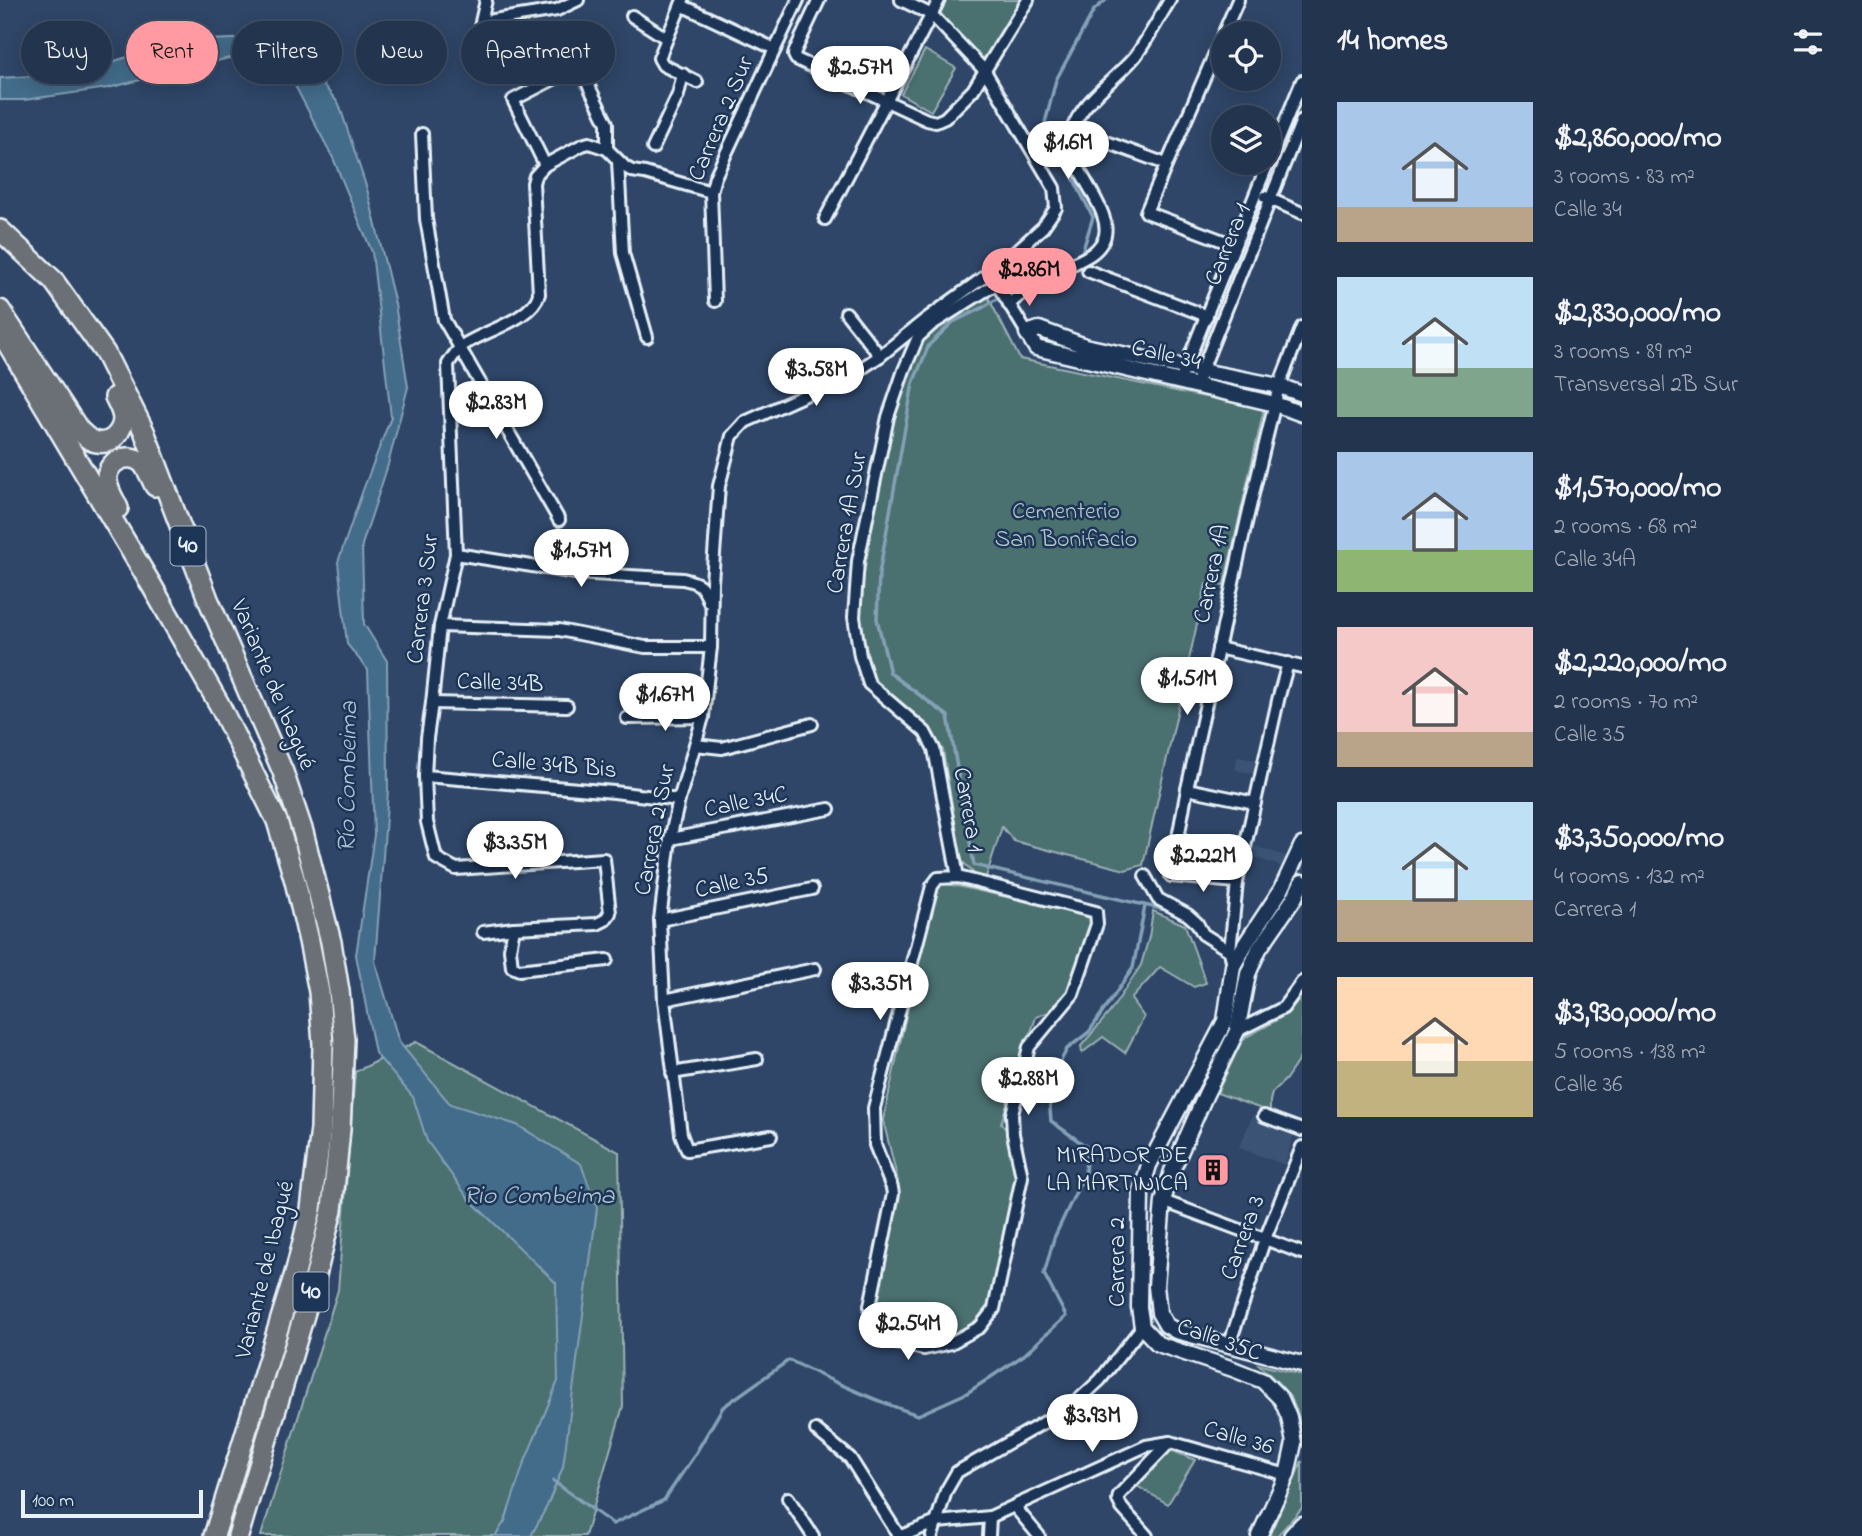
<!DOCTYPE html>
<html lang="en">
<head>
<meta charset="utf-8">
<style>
  :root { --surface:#23344e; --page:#2b3c55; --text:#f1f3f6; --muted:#a3aab6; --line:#404f66; --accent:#ff9aa2 }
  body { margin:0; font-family:"Indie Flower",sans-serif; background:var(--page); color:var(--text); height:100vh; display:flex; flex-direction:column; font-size:26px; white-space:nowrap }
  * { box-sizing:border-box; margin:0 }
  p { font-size:23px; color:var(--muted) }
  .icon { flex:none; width:38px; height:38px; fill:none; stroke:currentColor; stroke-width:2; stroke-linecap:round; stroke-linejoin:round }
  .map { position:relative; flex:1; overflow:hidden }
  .details { display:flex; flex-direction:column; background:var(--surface); width:560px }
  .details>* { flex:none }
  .top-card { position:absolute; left:21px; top:21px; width:665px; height:63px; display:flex; gap:14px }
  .tools { position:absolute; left:1211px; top:21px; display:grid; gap:14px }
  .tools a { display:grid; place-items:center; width:70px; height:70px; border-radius:50%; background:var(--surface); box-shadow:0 4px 18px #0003,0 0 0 2px var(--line); font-size:35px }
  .scale { position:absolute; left:21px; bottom:18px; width:182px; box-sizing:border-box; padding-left:7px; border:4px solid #e8f1f8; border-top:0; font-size:19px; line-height:24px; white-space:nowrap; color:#e8f1f8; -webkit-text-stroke:5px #1d3557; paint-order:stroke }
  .price { position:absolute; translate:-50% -60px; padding:0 16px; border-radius:24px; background:#fff; color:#222; font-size:23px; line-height:46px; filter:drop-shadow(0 2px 4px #0008) }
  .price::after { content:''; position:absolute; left:50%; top:42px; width:21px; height:16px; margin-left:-10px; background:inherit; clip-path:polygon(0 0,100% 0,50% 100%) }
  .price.selected { background:var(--accent); color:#111 }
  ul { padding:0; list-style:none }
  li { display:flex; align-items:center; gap:21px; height:175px; padding:0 35px }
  li span { display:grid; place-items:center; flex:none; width:196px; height:140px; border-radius:0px; color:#555 }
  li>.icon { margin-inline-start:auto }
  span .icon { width:84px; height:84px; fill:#fffc; stroke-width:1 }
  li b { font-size:30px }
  h2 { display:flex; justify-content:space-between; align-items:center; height:84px; padding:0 35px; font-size:30px }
  .chip { padding:0 24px; border-radius:32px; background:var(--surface); box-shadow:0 4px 18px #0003,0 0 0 2px var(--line); font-size:24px; line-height:63px }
  .chip.selected { background:var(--accent); color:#111 }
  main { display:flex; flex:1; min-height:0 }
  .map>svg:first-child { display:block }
</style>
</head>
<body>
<main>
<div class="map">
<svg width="1302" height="1536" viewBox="0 0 1302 1536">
  <rect width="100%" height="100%" fill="#2f4668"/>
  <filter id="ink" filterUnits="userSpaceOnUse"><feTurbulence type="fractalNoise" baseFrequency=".0143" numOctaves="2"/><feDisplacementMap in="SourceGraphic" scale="14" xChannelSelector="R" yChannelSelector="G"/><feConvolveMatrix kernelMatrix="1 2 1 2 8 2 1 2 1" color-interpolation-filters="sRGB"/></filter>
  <g filter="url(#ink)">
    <g fill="#3b5274">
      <path d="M1237 757 1262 761 1259 775 1235 770Z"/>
      <path d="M1252 845 1286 856 1283 867 1251 856Z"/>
      <path d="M1253 1114 1294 1132 1285 1165 1239 1148Z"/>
    </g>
    <g fill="#4c6f70" stroke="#9ab0b4" stroke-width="2">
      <path d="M946 0H1021L985 64 939 16Z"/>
      <path d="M925 50 956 68 931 111 901 94Z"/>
      <path d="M987 295 1020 359 1264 409 1224 585 1206 584 1143 865 1125 870 1014 841 1002 827 985 880 976 876 961 860 943 750 928 725 874 679 858 616 863 578 892 417 913 359 922 340 933 329Z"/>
      <path d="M939 882 1089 915 1092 927 1068 992 1049 1012 1036 1017 1001 1123 1008 1132 1018 1178 989 1309C976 1322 959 1333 941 1337 921 1342 880 1337 873 1313 872 1308 873 1301 873 1296L898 1181 883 1120 934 889Z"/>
      <path d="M1153 911 1185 925 1206 983 1194 987 1160 967 1131 999 1144 1017 1125 1053 1103 1037 1082 1053 1081 1046 1110 1012 1141 965 1149 937Z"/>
      <path d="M1302 995V1055L1286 1079 1272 1093 1270 1101V1112L1217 1093 1240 1045 1246 1037 1265 1027 1288 1013Z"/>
      <path d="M416 1042 619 1152 623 1406 585 1536H261L338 1290 355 1072Z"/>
      <path d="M1257 1364 1302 1375V1431C1297 1399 1281 1383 1257 1364Z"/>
      <path d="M1168 1449 1195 1460 1168 1504 1137 1486Z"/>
      <path d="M1302 1461V1508L1277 1536H1269Z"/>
    </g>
    <path fill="#426c8a" stroke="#84a1b6" stroke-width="2" d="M284 37 339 104 367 189 395 304 408 387 387 468 362 545 364 624 387 661 388 791 375 961 399 1042 450 1104 517 1125 581 1164 597 1208 563 1467 547 1506 531 1536H495L505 1521 523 1466 558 1381 556 1283 469 1199 427 1141 413 1097 375 1053 356 955 374 835 368 670 347 644 338 562 363 490 391 417 372 252 333 158 290 76 229 58 108 88 24 100H0V78L72 74 180 41Z"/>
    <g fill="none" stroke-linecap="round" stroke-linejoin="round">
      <g stroke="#84a1b6" stroke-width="3.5">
        <path d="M1106 0 1094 10 1056 80 1045 123 1093 217 1082 253 1018 286 982 308 953 322 929 345 913 383 879 574 877 619 890 673 948 716 974 865 1174 912"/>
        <path d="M553 1481 613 1524 664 1500 694 1456 723 1407 789 1360C831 1381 873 1400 918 1415L967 1393 1024 1355 1066 1316 1044 1274 1054 1238 1085 1173 1087 1147 1051 1121 1048 1086 1067 1049 1089 1032 1133 968 1145 906"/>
      </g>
      <defs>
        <g id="street">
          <path d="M486 0 481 22 557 10 578 0"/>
          <path d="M683 0 659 58 663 65 697 82"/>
          <path d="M819 0 795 51 794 55 796 59 927 120 936 122 945 118 973 90 1028 0"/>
          <path d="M681 5 775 49"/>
          <path d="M632 16 666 38"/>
          <path d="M574 56 607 123V149"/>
          <path d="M422 134 426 219 444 320 559 520"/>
          <path d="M1106 142 1166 164"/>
          <path d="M653 148 678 95 683 74"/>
          <path d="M618 161 623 253 647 337"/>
          <path d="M1269 161 1302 81"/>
          <path d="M545 165 513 100 579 66"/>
          <path d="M1265 197 1302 213"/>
          <path d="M825 219 939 0"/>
          <path d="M1234 245 1146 212 1238 0"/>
          <path d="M1002 264 1000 289 1027 333"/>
          <path d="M1088 271 1207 316"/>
          <path d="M715 301 711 192 715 177 798 0"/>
          <path d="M1009 305C1026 287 1049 277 1071 265 1082 259 1094 255 1101 244 1121 217 1070 172 1070 141 1071 107 1117 80 1137 54 1149 37 1159 18 1170 0"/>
          <path d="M846 313 880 356"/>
          <path d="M1183 373 1268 163"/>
          <path d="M1196 385 1302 120"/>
          <path d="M456 554 576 573 683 579C700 583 703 585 709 602"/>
          <path d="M440 626 559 630 645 647H711"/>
          <path d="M1218 648 1302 667"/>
          <path d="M432 703 567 706"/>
          <path d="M627 718 703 717"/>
          <path d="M695 745 722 748 812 724"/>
          <path d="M425 776 614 792 679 800"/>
          <path d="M1187 789 1255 803"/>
          <path d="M670 839 829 809"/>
          <path d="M1145 876 1158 899 1188 915 1197 923 1203 934 1230 951"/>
          <path d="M958 877 1096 912 1097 924 1073 994 1029 1047 1012 1114 1013 1134 1022 1177 994 1309 980 1327 951 1343 924 1349 897 1343 877 1329 871 1320 870 1306 893 1194 892 1188 875 1145 874 1108 932 886 938 878 958 877 934 749 925 732 869 684 860 656 854 617 858 561 888 417 904 370 918 337 931 325 999 282"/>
          <path d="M1237 882 1171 876 1187 789 1247 519 1279 386 1302 327"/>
          <path d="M660 920 812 889"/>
          <path d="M514 928 510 949 512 967 519 970 607 960"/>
          <path d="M483 932 514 928 597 924 605 920 610 913 604 859 456 869 436 858 427 822 425 776 427 738 432 703 440 626 456 554 448 364C452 358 456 351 462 346 483 331 532 320 539 294L533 183 535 176 545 165 582 145 589 143 607 149 625 167 632 171 645 173 711 192"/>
          <path d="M1233 966 1230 951 1237 882 1279 696 1288 663"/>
          <path d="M664 1000 815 969"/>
          <path d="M1237 1031 1283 1008 1302 982"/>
          <path d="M672 1073 757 1059"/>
          <path d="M1264 1116 1302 1130"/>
          <path d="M771 1136 687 1150 681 1134 664 1000 660 920 670 839 679 800 703 717 711 647 712 582 719 486 732 436 745 422 832 383 862 368 880 356 926 319 1002 264 1043 227 1056 208 1054 188 985 71 932 15 901 0"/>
          <path d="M1163 1201 1302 1253"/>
          <path d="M1229 1345 1265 1239 1302 1147"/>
          <path d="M816 1430 850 1458 899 1536"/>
          <path d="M788 1498 813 1536"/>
          <path d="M1015 1507 1039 1536"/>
          <path d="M901 1536 937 1522 990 1517 1146 1446 1170 1442 1287 1475"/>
          <path d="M932 1536 946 1491 957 1472 1071 1407 1100 1380 1142 1327"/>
          <path d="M989 1536 990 1517"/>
          <path d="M1147 1536 1122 1508 1118 1500 1119 1495 1170 1442"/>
        </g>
        <g id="secondary">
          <path d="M1302 394 1279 386 1202 371 1085 346 1039 329 1027 333 1036 348 1275 404 1302 414"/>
          <path d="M1302 882 1295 897 1259 949 1248 974 1237 1031 1206 1094 1172 1171 1163 1201 1156 1286 1159 1313 1166 1325 1176 1331 1302 1364"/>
          <path d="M1259 1536 1287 1475 1294 1443 1289 1417 1281 1399 1263 1381 1233 1369 1158 1344 1142 1327 1139 1307 1141 1192 1149 1165 1225 1021 1233 966 1246 943 1281 890 1302 845"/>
          <path d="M1291 1536 1302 1524"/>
        </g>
        <g id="highway">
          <path d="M0 230 53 280 105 353 144 431 208 599 283 772 303 832 331 942 339 991 344 1040 340 1129 332 1210 316 1275 238 1536"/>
          <path d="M0 310 79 430C85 436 89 441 97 442 112 445 123 431 123 418 122 410 118 403 115 397"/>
          <path d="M0 331 152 586 219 704 277 821 295 881 309 941 319 992 323 1044 321 1129 311 1209 296 1270 214 1536"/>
          <path d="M118 508C114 499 106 488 107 477 108 461 128 452 141 462 147 467 151 478 155 486"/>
        </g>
      </defs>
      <use href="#street" stroke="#e8f1f8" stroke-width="16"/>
      <use href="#secondary" stroke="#e8f1f8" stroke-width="19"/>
      <use href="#highway" stroke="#e8f1f8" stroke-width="24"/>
      <use href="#street" stroke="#1d3557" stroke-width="10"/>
      <use href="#secondary" stroke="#1d3557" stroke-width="14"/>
      <use href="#highway" stroke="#6b7074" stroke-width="19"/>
    </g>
  </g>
  <defs>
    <symbol id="building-square" viewBox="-11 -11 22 22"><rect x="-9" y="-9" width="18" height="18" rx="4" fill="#ff9aa2" stroke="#1d3557"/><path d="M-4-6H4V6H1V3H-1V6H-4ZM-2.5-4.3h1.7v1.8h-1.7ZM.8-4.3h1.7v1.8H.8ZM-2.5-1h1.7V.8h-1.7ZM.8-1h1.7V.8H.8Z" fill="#111"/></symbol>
  </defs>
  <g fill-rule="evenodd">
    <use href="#building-square" x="1194" y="1151" width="38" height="38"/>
  </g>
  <g text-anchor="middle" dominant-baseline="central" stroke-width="5" stroke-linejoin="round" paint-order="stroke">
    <g fill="#1d3557" stroke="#abb9c8" stroke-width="2">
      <rect x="170.5" y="526.5" width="35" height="39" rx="5"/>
      <rect x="293.5" y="1272.5" width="35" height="39" rx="5"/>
    </g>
    <g font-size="23" font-weight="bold" fill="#e8f1f8">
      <text x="188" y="546">40</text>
      <text x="311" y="1292">40</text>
    </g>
    <g font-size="24" fill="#e8f1f8" stroke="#1d3557">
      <text transform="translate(722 119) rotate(-67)">Carrera 2 Sur</text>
      <text transform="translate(1229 245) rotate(-68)">Carrera 1</text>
      <text transform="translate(1166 356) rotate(13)">Calle 34</text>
      <text transform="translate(848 523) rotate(-80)">Carrera 1A Sur</text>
      <text transform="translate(1213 574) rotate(-78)">Carrera 1A</text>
      <text transform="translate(424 599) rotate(-83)">Carrera 3 Sur</text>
      <text transform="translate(500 684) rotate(2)">Calle 34B</text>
      <text transform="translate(272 685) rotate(67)">Variante de Ibagué</text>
      <text transform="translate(554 766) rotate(5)">Calle 34B Bis</text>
      <text transform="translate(746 803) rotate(-11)">Calle 34C</text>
      <text transform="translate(967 810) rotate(80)">Carrera 1</text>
      <text transform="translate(656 830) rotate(-79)">Carrera 2 Sur</text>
      <text transform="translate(732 884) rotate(-12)">Calle 35</text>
      <text transform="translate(1244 1238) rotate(-70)">Carrera 3</text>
      <text transform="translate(1118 1262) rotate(-90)">Carrera 2</text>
      <text transform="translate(266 1270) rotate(-76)">Variante de Ibagué</text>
      <text transform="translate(1219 1341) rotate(19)">Calle 35C</text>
      <text transform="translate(1238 1439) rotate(16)">Calle 36</text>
    </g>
    <g font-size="24" fill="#b1c4c8" stroke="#1d3557">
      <text x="1066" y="512">Cementerio<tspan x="1066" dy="28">San Bonifacio</tspan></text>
    </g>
    <g font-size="24" fill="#e8f1f8" stroke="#1d3557" text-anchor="end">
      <text x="1188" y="1156">MIRADOR DE<tspan x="1188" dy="28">LA MARTINICA</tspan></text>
    </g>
    <g font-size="26" font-style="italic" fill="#aec2d2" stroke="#1d3557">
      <text transform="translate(349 777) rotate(-89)">Río Combeima</text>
      <text x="539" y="1197">Rio Combeima</text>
    </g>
  </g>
</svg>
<div class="tools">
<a><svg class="icon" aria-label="locate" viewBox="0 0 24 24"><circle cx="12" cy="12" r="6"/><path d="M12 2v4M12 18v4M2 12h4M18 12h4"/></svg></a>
<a><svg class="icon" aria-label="layers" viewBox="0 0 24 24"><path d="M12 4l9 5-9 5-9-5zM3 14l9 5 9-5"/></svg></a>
</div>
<div class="scale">100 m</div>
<b class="price" style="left:860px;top:106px">$2.57M</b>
<b class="price" style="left:1068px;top:181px">$1.6M</b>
<b class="price selected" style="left:1029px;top:308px">$2.86M</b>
<b class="price" style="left:816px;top:408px">$3.58M</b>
<b class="price" style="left:496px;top:441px">$2.83M</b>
<b class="price" style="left:581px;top:589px">$1.57M</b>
<b class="price" style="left:1187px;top:717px">$1.51M</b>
<b class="price" style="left:665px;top:733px">$1.67M</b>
<b class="price" style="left:515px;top:881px">$3.35M</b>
<b class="price" style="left:1203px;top:894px">$2.22M</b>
<b class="price" style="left:880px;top:1022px">$3.35M</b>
<b class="price" style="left:1028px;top:1117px">$2.88M</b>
<b class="price" style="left:908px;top:1362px">$2.54M</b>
<b class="price" style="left:1092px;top:1454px">$3.93M</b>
<div class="top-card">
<a class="chip">Buy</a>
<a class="chip selected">Rent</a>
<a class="chip">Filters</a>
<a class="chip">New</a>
<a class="chip">Apartment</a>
</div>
</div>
<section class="details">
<h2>14 homes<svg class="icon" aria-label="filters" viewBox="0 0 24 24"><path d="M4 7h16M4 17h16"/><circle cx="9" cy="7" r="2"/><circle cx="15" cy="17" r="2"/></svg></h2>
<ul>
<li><span style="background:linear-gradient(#a9c7e8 75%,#b9a48a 0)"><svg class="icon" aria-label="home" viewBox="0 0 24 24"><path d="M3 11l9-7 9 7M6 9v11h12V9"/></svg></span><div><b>$2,860,000/mo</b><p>3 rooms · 83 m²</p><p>Calle 34</p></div></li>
<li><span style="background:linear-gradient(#bfe0f5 65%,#7fa58c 0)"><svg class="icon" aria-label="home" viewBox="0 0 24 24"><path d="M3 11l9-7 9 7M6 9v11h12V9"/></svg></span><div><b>$2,830,000/mo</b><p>3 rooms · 89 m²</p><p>Transversal 2B Sur</p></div></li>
<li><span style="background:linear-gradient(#a9c7e8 70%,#8fb573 0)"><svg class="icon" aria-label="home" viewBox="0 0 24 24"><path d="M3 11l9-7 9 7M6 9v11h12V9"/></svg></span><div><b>$1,570,000/mo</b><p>2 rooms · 68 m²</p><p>Calle 34A</p></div></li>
<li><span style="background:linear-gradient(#f6c9c9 75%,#b9a48a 0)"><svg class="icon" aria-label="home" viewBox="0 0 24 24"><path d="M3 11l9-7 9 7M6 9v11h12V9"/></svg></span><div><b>$2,220,000/mo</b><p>2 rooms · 70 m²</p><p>Calle 35</p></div></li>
<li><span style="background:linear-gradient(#bfe0f5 70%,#b9a48a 0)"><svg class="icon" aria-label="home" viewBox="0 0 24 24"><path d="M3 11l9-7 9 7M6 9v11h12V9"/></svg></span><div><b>$3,350,000/mo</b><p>4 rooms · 132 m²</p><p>Carrera 1</p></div></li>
<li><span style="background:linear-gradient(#ffd9b3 60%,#c2b280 0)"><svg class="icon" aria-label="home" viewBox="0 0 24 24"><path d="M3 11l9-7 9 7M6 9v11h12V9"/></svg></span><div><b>$3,930,000/mo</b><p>5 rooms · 138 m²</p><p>Calle 36</p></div></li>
</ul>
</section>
</main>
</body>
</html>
